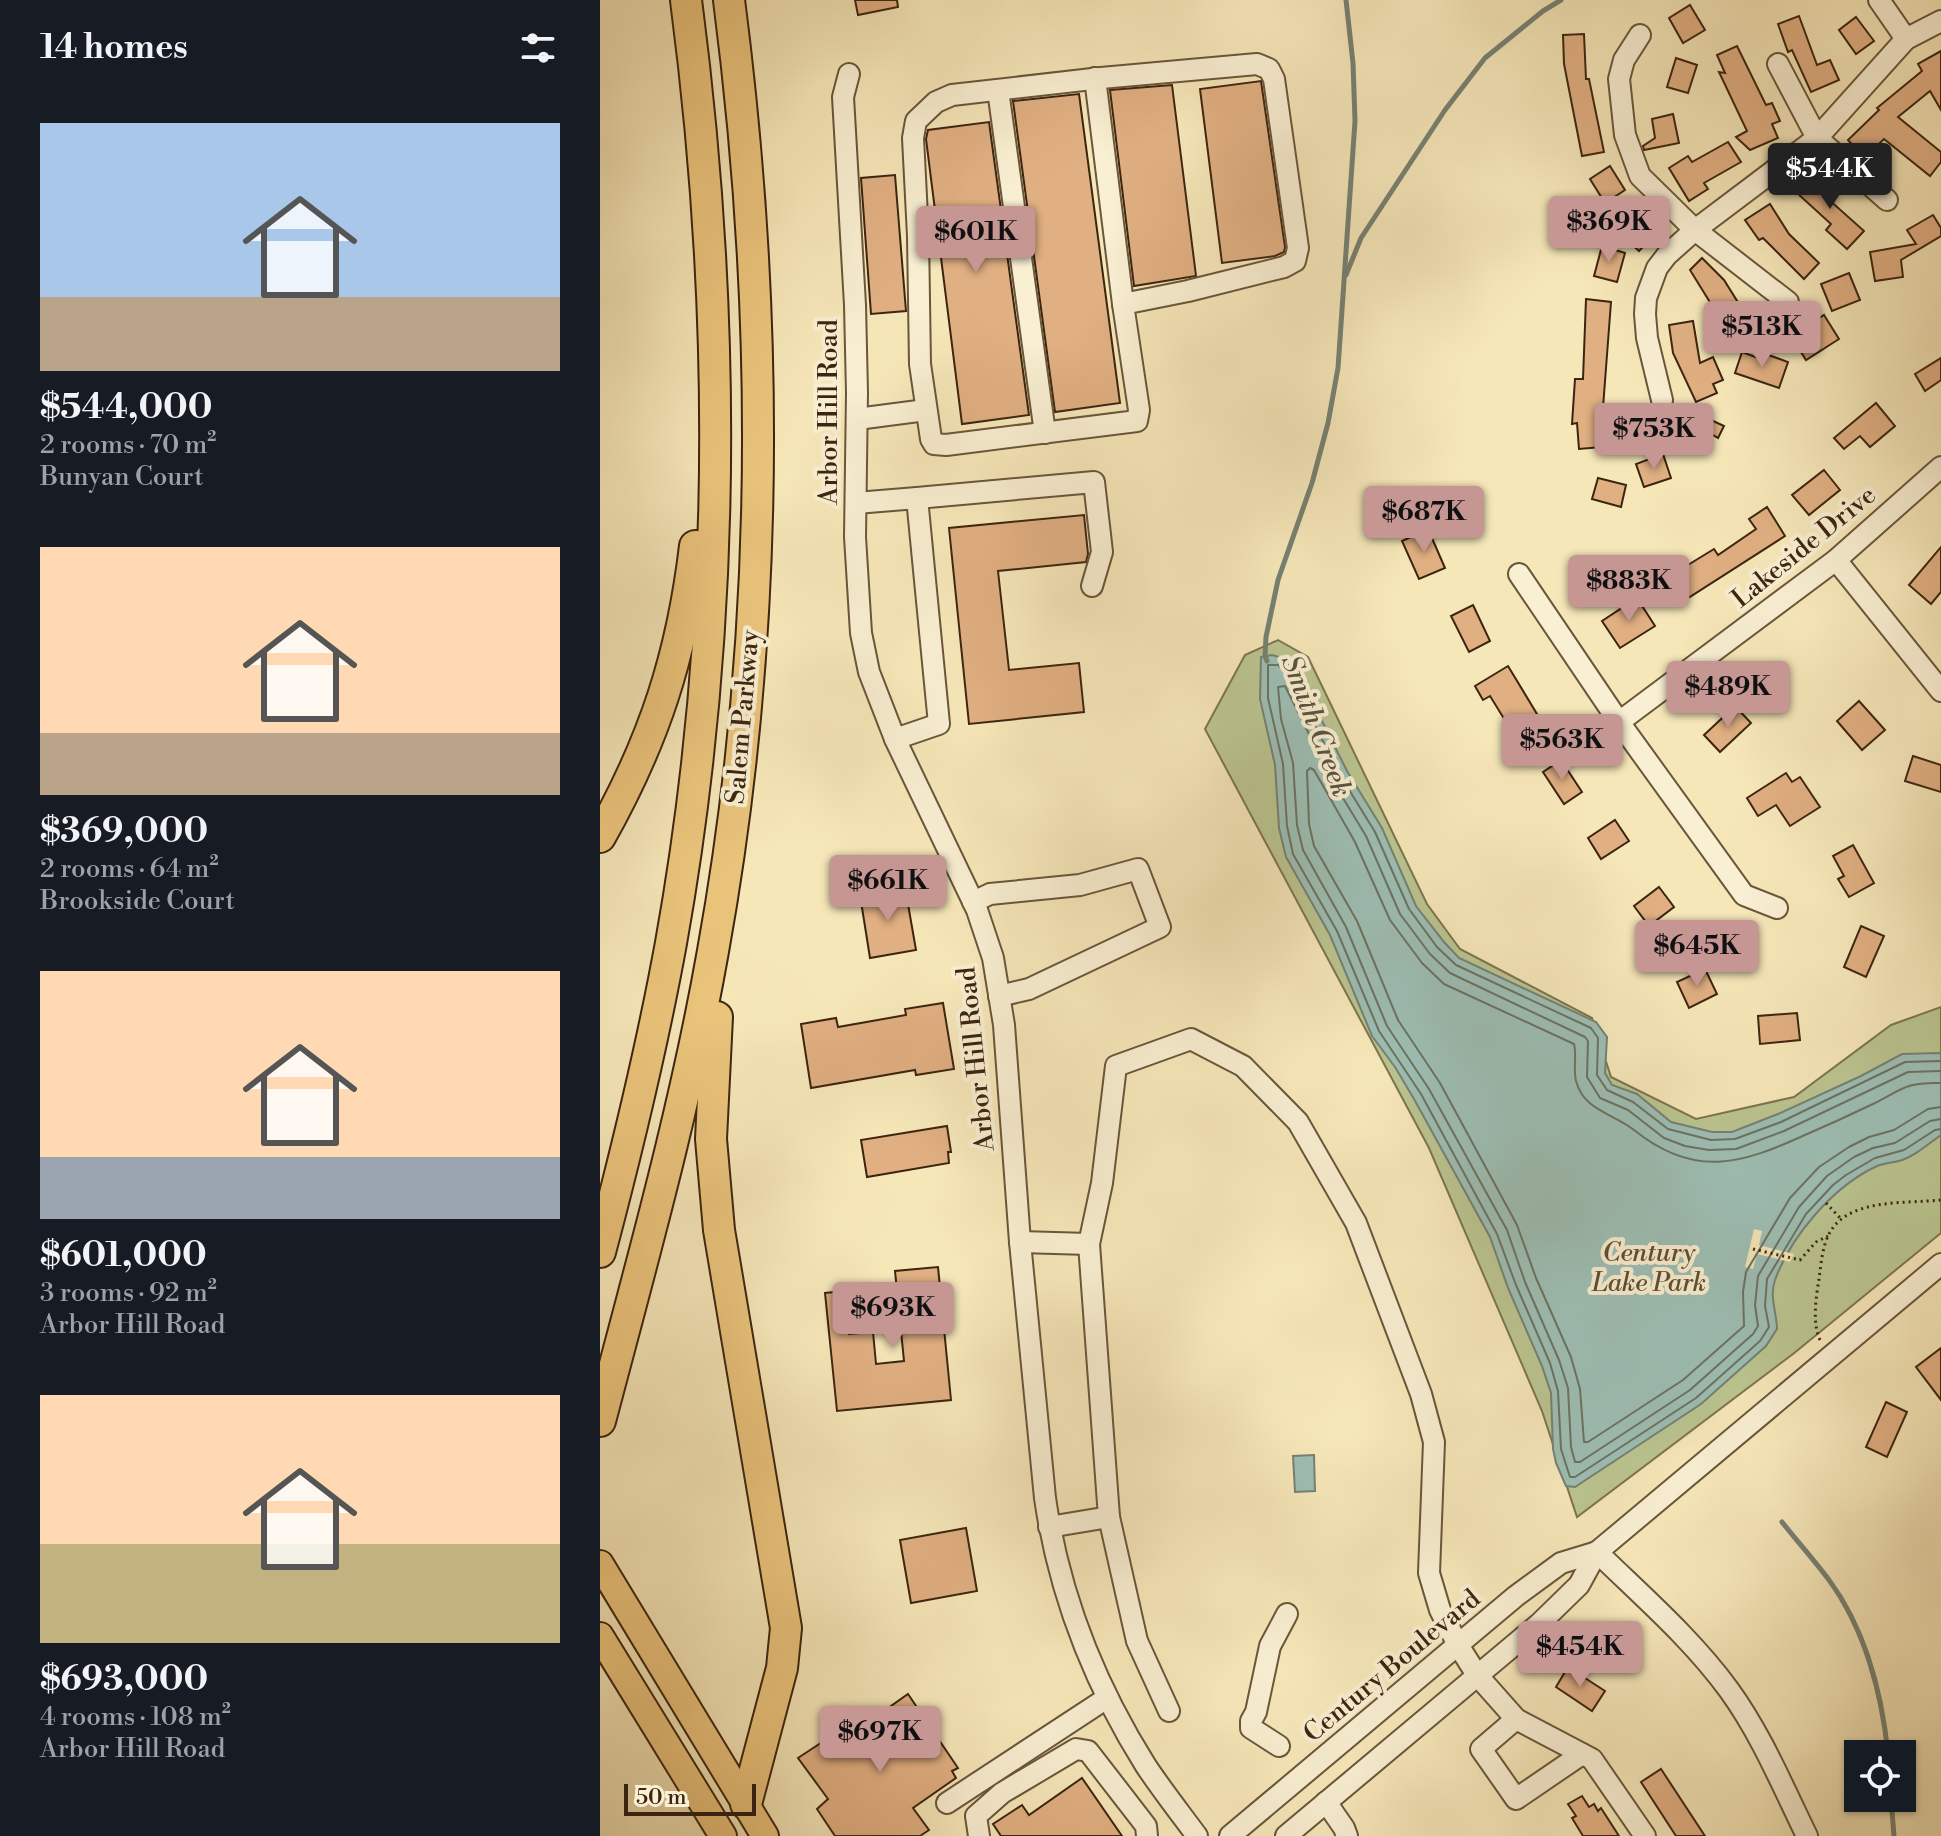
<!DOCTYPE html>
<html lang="en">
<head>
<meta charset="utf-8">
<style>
  :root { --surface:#171b24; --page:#242831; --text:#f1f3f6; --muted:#9ea1a6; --accent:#c59692 }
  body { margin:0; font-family:"Libre Bodoni",serif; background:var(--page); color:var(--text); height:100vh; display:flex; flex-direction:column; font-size:30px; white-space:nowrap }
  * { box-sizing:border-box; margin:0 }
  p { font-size:26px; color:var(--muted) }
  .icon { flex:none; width:44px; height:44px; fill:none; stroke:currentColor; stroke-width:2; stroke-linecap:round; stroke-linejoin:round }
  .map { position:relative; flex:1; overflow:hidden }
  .drawer { display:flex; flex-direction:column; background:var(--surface); width:600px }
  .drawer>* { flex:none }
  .controls { position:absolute; left:1244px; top:1740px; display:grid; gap:16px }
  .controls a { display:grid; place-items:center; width:72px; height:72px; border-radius:0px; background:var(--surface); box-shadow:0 2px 6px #0004; font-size:40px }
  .scale { position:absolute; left:24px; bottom:20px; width:132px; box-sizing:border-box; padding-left:8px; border:4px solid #3c2510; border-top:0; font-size:22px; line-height:28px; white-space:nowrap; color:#3c2510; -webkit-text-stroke:6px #f9efd2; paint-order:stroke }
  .price { position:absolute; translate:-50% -68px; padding:0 18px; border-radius:8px; background:var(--accent); color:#111; font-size:26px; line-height:52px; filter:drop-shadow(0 2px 4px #0008) }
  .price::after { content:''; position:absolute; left:50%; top:48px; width:24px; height:18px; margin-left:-12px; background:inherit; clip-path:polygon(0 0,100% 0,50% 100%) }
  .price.on { background:#222; color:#fff }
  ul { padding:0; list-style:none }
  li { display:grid; align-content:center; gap:16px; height:424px; padding:0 40px }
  li span { display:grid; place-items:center; height:248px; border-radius:0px; color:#555 }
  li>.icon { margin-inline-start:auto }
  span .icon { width:144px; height:144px; fill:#fffc; stroke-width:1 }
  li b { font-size:34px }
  h2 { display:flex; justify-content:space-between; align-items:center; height:96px; padding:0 40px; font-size:34px }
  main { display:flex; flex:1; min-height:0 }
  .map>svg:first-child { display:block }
</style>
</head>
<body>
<main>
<section class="drawer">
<h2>14 homes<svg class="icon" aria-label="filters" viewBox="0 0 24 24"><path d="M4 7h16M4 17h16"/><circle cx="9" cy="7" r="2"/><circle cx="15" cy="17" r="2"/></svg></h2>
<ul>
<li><span style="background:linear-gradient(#a9c7e8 70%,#b9a48a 0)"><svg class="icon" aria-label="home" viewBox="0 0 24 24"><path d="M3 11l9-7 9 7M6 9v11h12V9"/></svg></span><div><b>$544,000</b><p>2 rooms · 70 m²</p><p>Bunyan Court</p></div></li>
<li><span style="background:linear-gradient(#ffd9b3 75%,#b9a48a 0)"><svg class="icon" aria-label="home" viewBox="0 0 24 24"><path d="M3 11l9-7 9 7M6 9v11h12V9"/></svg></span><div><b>$369,000</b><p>2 rooms · 64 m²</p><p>Brookside Court</p></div></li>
<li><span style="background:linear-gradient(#ffd9b3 75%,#9aa5b1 0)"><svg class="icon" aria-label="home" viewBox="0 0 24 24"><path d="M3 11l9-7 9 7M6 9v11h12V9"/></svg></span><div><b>$601,000</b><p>3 rooms · 92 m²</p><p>Arbor Hill Road</p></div></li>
<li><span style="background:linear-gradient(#ffd9b3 60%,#c2b280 0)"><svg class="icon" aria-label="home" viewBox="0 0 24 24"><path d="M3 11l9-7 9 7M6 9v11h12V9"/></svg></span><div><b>$693,000</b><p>4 rooms · 108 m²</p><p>Arbor Hill Road</p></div></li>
</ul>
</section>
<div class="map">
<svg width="1341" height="1836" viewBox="0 0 1341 1836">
  <rect width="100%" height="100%" fill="#f6e7b9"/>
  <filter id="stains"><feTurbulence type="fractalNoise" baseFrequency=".0025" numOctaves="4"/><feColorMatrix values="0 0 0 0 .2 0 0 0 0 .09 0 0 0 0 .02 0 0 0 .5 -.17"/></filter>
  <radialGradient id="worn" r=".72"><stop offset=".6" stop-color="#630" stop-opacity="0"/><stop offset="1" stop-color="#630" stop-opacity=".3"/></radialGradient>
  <path fill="#bbc590" stroke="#7c7550" stroke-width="2" d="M678 640 708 657 827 904 860 949 992 1018 1011 1077 1096 1119 1194 1097 1291 1025 1341 1007V1233L1193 1354 977 1517 942 1411 829 1148 605 729 645 655Z"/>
  <g fill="#9dbfb5" stroke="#768173" stroke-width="2">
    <path d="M672 655 682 658 697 671 747 771 782 828 816 906 844 942 859 958 996 1022 1007 1037 1005 1073 1012 1085 1037 1094 1071 1122 1112 1132H1132L1178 1114 1261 1076 1302 1054 1341 1053V1135C1328 1144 1314 1157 1299 1161 1291 1163 1283 1163 1275 1167 1233 1187 1191 1236 1175 1280 1169 1297 1177 1313 1177 1329L1166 1346 1101 1404 975 1487 966 1486 956 1463 953 1449 951 1393 942 1366 908 1288 890 1237 814 1099 795 1067 772 1036 730 935 686 857 679 828 675 765 660 699 661 657Z"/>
    <path d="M714 1455 715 1491 695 1492 693 1456Z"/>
  </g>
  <path fill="#f6e7b9" d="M1154 1229 1162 1231 1159 1245 1194 1254 1190 1262 1157 1254 1153 1269 1145 1267Z"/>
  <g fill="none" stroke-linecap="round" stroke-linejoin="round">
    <g stroke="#6c7262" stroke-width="2">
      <path d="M1341 1061 1305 1062 1181 1122 1135 1139 1111 1140 1068 1129 1033 1102 1007 1090 997 1075 998 1038 991 1028 856 965 837 947 809 909 775 832 740 775 690 676 678 665H668V698L683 764 687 826 693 854 737 931 779 1031 821 1094 897 1234 916 1285 950 1363 958 1391 961 1449 970 1477H975L1096 1398 1160 1341 1169 1327 1165 1306 1167 1279 1206 1214 1233 1185 1246 1175 1275 1158 1304 1150 1335 1130 1341 1129"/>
      <path d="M1341 1071 1308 1072 1184 1131 1136 1149 1109 1150 1085 1146 1064 1138 1028 1110 1000 1098 987 1077 988 1041 985 1037 850 973 830 954 800 914 766 836 732 780 685 686 678 687 681 719 693 763 697 825 703 850 746 927 787 1026 829 1089 907 1230 925 1282 959 1360 968 1388 971 1447 975 1462H980L1090 1390 1153 1334 1158 1326 1155 1305 1158 1276 1199 1207 1227 1176 1254 1157 1273 1148 1295 1143 1330 1121 1341 1119"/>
      <path d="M1341 1083C1305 1082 1303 1089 1273 1104 1250 1115 1228 1125 1205 1135 1141 1164 1095 1179 1034 1130 1013 1113 984 1111 976 1081 973 1069 977 1056 974 1044L844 984 822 963 790 920 755 842 714 770 710 768 707 771 709 824 714 846 757 921 798 1020 840 1083 917 1225 936 1278 971 1357 980 1389 984 1442H988L1083 1380 1144 1326 1143 1292 1146 1272 1190 1198 1219 1167 1249 1147 1269 1137 1294 1130 1328 1109 1341 1107"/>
    </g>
    <g stroke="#768173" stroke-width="5">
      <path d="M746 275 761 238 845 110 885 58 943 11 961 0"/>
      <path d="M667 661 665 656 666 637 678 580 712 483 728 423 738 368 755 121 753 63 746 0"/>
      <path d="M1182 1522C1197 1541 1214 1560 1229 1580 1265 1629 1282 1694 1288 1754"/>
      <path d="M1291 1798 1294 1836"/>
    </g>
  </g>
  <g fill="#e0af82" stroke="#3c2510" stroke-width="2">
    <path d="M255 0H297L298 7 258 15Z"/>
    <path d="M1090 5 1105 30 1083 43 1069 18Z"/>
    <path d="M1199 16 1217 65 1230 60 1239 80 1211 92 1192 50 1188 52 1178 24Z"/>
    <path d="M1256 17 1274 41 1256 54 1239 30Z"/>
    <path d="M984 34 986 79H989L1004 152 982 156 964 64 963 35Z"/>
    <path d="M1137 46 1166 105 1172 103 1180 121 1172 124 1178 138 1150 150 1136 137 1147 131 1119 72 1125 73 1117 55Z"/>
    <path d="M1341 51V110L1330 91 1298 117 1341 152V162L1330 176 1284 139 1264 158 1248 140 1279 110 1277 108 1322 71 1318 64Z"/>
    <path d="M1076 58 1097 65 1088 93 1067 87Z"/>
    <path d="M661 81 685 247 684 252 675 256 622 263 600 89Z"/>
    <path d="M572 85 596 276 534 286 510 90Z"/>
    <path d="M479 94 520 403 455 412 413 101Z"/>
    <path d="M1073 114 1079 143 1044 150 1043 146 1055 138 1052 119Z"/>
    <path d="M389 122 429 415 362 424 326 139 328 130Z"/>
    <path d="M1128 142 1141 162 1104 183 1108 189 1089 201 1069 168 1088 156 1092 162Z"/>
    <path d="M1010 166 1025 190 1005 203 990 179Z"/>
    <path d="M1217 172 1235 189 1227 198 1264 231 1247 249 1226 230 1231 224 1197 193Z"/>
    <path d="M295 175 306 311 271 314 261 178Z"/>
    <path d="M1036 202 1055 219 1046 229 1053 236 1039 251 1013 227Z"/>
    <path d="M1170 204 1189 234 1219 263 1204 279 1163 238 1159 240 1145 220Z"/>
    <path d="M1333 215 1341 228V236L1301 260 1303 277 1275 281 1270 252 1316 244 1307 230Z"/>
    <path d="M1002 246 1025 253 1017 282 994 276Z"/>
    <path d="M1102 258 1124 280 1149 320 1129 333 1090 270Z"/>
    <path d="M1249 273 1260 300 1232 311 1221 284Z"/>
    <path d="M986 299 1011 302 1002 421 1011 420 1013 446 979 449 977 423 972 424 975 379H983Z"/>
    <path d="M1224 315 1239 339 1206 360 1191 336Z"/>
    <path d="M1093 321 1100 363 1113 357 1123 380 1113 384 1117 393 1096 402 1073 353 1069 325Z"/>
    <path d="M1142 352 1158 358 1160 352 1188 362 1179 388 1135 373Z"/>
    <path d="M1341 358V380L1325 391 1315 374Z"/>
    <path d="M1276 403 1295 426 1270 447 1260 436 1244 449 1234 438Z"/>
    <path d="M1085 408 1124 426 1118 438 1113 435 1107 450 1087 441 1094 426 1080 418Z"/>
    <path d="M1063 454 1071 478 1044 487 1036 464Z"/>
    <path d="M1224 470 1240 490 1209 515 1192 495Z"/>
    <path d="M998 478 1026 485 1021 507 992 499Z"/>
    <path d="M1167 507 1185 536 1085 600 1070 576 1114 549 1118 555 1156 529 1149 519Z"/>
    <path d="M484 515 488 554 486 562 398 571 409 670 479 663 484 712 369 724 349 528Z"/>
    <path d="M828 529 845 568 819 579 802 541Z"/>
    <path d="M1341 547V592L1331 604 1309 585Z"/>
    <path d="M1037 598 1055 626 1020 648 1002 621Z"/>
    <path d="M873 605 890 641 869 652 851 616Z"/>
    <path d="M908 666 937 714 911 730 890 696 883 700 875 686Z"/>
    <path d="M1259 701 1285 730 1262 750 1237 721Z"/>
    <path d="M1135 706 1151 723 1120 752 1104 735Z"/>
    <path d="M1313 756 1341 765V792L1305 781Z"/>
    <path d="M961 760 982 792 964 804 943 772Z"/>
    <path d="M1186 773 1192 782 1200 777 1220 807 1190 826 1176 805 1158 816 1147 798Z"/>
    <path d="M1015 820 1029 841 1001 859 988 838Z"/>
    <path d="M1253 845 1274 883 1249 897 1238 879 1244 876 1233 856Z"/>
    <path d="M305 887 316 950 270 958 260 895Z"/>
    <path d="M1059 887 1074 907 1049 926 1034 906Z"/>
    <path d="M1261 926 1284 936 1266 977 1244 967Z"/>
    <path d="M1105 969 1117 994 1089 1008 1077 982Z"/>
    <path d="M343 1003 354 1069 316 1075 315 1070 211 1088 201 1024 236 1018 238 1027 306 1015 305 1009Z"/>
    <path d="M1197 1013 1200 1040 1160 1044 1158 1016Z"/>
    <path d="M347 1126 351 1152H348L349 1163 267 1177 261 1140Z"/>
    <path d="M338 1267 351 1400 237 1411 225 1293 245 1291 249 1334 273 1332 276 1364 304 1361 295 1271Z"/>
    <path d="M1341 1348V1400L1316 1367Z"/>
    <path d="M1286 1402 1307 1412 1287 1457 1266 1447Z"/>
    <path d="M366 1528 377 1591 311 1603 300 1540Z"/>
    <path d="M968 1667 1005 1691 992 1711 956 1687Z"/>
    <path d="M308 1694 358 1768 352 1771 356 1778 313 1808 329 1830 320 1836H235L217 1809 228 1799 198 1758 233 1735 237 1739 250 1730 253 1733Z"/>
    <path d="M1061 1769 1105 1836H1076L1041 1782Z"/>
    <path d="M482 1778 522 1836H401L393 1824 422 1805 429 1815Z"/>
    <path d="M982 1796 989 1807 994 1804 998 1811 1001 1808 1019 1836H983L972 1818 976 1816 968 1804Z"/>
  </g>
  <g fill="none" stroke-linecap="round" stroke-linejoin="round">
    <defs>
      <g id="minor">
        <path d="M1279 0 1306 39"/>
        <path d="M1040 35 1024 60 1019 79 1025 135 1040 176 1095 230 1188 302"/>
        <path d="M657 64 669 69 674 79 698 248 695 261 684 267 588 291 523 304 539 410 537 421 346 445 334 444 331 439 320 364 318 236 313 138 316 121 336 102 352 95 501 78Z"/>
        <path d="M1178 64 1217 138 1287 200"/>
        <path d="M249 74 243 97 255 305 257 393 255 537 261 633 269 672 295 739 377 910 393 958 404 1025 420 1242 445 1498C459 1594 495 1685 546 1766 562 1790 580 1813 597 1836"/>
        <path d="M495 78 523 304"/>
        <path d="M398 90 445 433"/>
        <path d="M1062 400 1047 338 1045 314 1046 298 1057 268 1067 255 1095 230 1217 138 1306 39 1341 21"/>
        <path d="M257 419 326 410"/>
        <path d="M317 498 494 482 502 552 492 586"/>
        <path d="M256 503 317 498 339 724 295 739"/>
        <path d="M1236 560 1341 691"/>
        <path d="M919 574 1019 722 1144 895 1177 908"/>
        <path d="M1019 722 1236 560 1341 467"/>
        <path d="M373 902 390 894 480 885 538 869 560 927 429 989 399 996"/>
        <path d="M420 1242 489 1244"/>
        <path d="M449 1527 509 1517"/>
        <path d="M997 1552C1042 1596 1092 1639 1129 1690 1161 1734 1183 1787 1207 1836"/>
        <path d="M569 1711 537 1641 509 1517 489 1244 502 1183 516 1066 591 1039 643 1066 698 1122 756 1223 821 1394 834 1442 829 1573 840 1610 858 1645 877 1675 916 1719 992 1759 1045 1836"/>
        <path d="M916 1719 881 1749 916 1799 982 1754"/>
        <path d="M679 1746 651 1728V1721L656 1712 670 1646 687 1614"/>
        <path d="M726 1802 744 1828 747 1836"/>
        <path d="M347 1803 507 1698"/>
        <path d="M379 1836 376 1816 402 1793 476 1749 488 1751 546 1826 547 1836"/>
        <path d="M630 1836 916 1596 961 1563 997 1552"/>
        <path d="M686 1836 939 1624 979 1585 997 1552 1341 1264"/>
      </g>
      <g id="major">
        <path d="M0 1564 165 1836"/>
        <path d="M0 1636 123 1836"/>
      </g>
      <g id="highway">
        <path d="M0 837C54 741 82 656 95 546"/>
        <path d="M117 1017 111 1139 119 1230 186 1628 182 1668 146 1804"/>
        <path d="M0 1252C27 1150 52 1047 71 943 127 631 127 313 86 0"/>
        <path d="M0 1421C41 1265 85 1110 113 951 170 636 170 316 129 0"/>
      </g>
    </defs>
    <use href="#minor" stroke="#6a563a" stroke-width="24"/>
    <use href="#major" stroke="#3c2510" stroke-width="30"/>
    <use href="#highway" stroke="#3c2510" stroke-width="34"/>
    <g stroke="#3c2510" stroke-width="3" stroke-dasharray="2 4" stroke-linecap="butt">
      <path d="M1226 1203 1241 1219"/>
      <path d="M1153 1249 1200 1260 1216 1242 1228 1236"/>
      <path d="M1220 1340C1212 1323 1216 1298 1219 1279 1221 1265 1222 1249 1228 1236 1246 1197 1306 1204 1341 1200"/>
    </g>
    <use href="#minor" stroke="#f9efd2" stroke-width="20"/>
    <use href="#major" stroke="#ebc47c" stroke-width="26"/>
    <use href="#highway" stroke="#ebc47c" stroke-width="30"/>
  </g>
  <g text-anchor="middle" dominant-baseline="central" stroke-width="8" stroke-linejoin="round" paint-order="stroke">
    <g font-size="26" fill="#3c2510" stroke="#f9efd2">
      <text transform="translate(229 412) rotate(-90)">Arbor Hill Road</text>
      <text transform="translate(1204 547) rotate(-39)">Lakeside Drive</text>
      <text transform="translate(143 717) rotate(-85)">Salem Parkway</text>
      <text transform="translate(376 1059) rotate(-96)">Arbor Hill Road</text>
      <text transform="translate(792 1666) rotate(-40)">Century Boulevard</text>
    </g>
    <g font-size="26" font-style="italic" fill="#5c4d30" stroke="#f9efd2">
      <text x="1049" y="1253">Century<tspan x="1049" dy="30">Lake Park</tspan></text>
    </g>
    <g font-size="28" font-style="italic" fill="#595342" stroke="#f9efd2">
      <text transform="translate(716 726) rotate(69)">Smith Creek</text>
    </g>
  </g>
  <rect width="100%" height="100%" filter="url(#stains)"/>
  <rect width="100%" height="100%" fill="url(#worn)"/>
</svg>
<div class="controls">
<a><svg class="icon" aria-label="locate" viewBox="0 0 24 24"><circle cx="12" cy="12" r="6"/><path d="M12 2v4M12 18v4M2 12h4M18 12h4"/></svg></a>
</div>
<div class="scale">50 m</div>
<b class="price on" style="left:1230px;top:211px">$544K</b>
<b class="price" style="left:1009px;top:264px">$369K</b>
<b class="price" style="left:376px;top:274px">$601K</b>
<b class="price" style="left:1162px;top:369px">$513K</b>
<b class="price" style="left:1054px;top:471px">$753K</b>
<b class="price" style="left:824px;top:554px">$687K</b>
<b class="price" style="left:1029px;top:623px">$883K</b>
<b class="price" style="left:1128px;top:729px">$489K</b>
<b class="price" style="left:962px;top:782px">$563K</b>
<b class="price" style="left:288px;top:923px">$661K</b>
<b class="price" style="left:1097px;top:988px">$645K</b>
<b class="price" style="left:293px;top:1350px">$693K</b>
<b class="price" style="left:980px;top:1689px">$454K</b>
<b class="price" style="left:280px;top:1774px">$697K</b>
</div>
</main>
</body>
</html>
